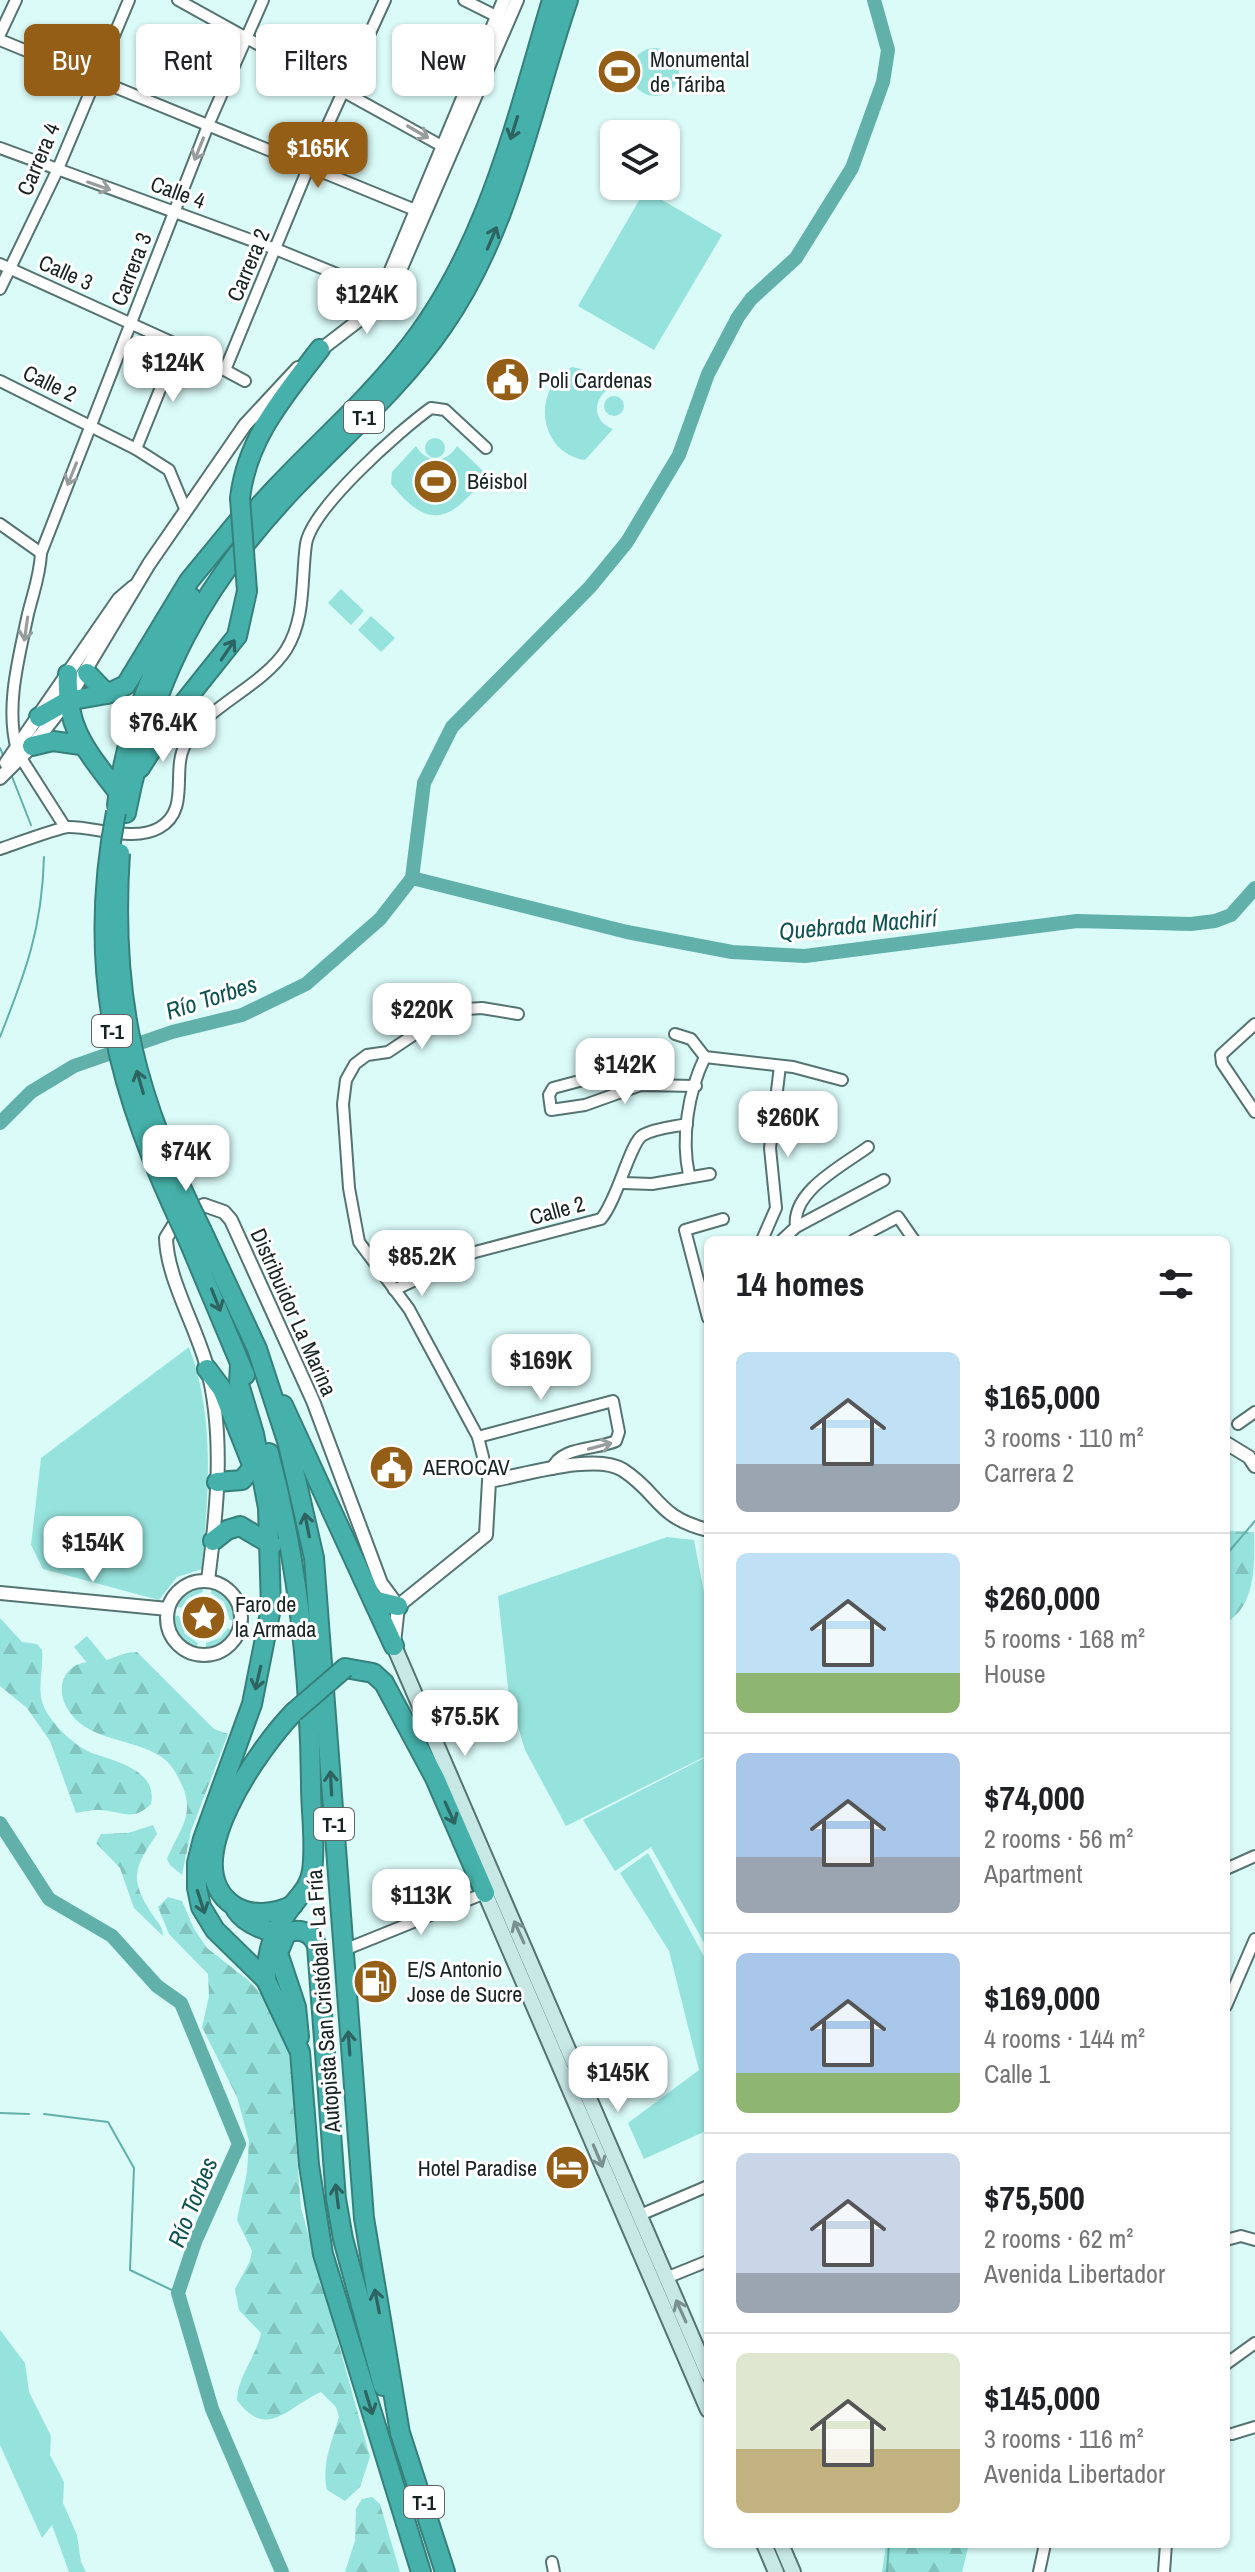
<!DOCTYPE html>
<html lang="en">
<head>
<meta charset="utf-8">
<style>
  :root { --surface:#fff; --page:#f6f6f6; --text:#202124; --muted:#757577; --line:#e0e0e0; --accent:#955e16 }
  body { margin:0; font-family:"Archivo Narrow",sans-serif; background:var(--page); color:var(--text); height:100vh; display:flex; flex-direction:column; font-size:30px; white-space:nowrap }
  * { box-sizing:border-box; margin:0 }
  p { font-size:26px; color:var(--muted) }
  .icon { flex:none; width:44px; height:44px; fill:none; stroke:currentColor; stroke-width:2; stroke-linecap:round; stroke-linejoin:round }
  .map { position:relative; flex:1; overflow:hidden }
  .sheet { position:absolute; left:704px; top:1236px; width:526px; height:1312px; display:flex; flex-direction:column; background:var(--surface); border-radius:12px; box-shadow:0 2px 6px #0004 }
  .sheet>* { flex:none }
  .guide { position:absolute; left:24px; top:24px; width:560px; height:72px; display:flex; gap:16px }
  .tools { position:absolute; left:600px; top:120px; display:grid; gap:16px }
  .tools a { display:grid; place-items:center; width:80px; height:80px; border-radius:12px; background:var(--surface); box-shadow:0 2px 6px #0004; font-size:40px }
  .price { position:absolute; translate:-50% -68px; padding:0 18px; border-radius:16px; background:#fff; color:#222; font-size:26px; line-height:52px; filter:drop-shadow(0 2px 4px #0008) }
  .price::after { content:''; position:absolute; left:50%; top:48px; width:24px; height:18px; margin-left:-12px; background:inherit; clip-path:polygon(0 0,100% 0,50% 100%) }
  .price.on { background:var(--accent); color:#fff }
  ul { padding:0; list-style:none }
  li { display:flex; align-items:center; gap:24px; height:200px; padding:0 32px }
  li+li { border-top:2px solid var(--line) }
  li span { display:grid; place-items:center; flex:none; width:224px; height:160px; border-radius:12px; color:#555 }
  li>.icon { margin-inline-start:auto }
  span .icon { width:96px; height:96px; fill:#fffc; stroke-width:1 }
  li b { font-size:34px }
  h2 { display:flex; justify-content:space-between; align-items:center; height:96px; padding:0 32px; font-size:34px }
  .pill { padding:0 28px; border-radius:12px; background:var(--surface); box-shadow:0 2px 6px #0004; font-size:28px; line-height:72px }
  .pill.on { background:var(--accent); color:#fff }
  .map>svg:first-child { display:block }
</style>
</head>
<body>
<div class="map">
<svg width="1255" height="2572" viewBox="0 0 1255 2572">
  <defs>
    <pattern id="forest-firs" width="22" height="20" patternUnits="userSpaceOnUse" patternTransform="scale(2)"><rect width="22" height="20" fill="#96e3dd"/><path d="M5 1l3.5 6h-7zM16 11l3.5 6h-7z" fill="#81c3bd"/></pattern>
  </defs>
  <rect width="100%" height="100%" fill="#dafbf8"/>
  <g fill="#96e3dd">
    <circle cx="655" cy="72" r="24"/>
    <path d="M645 190 722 235 654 350 578 306Z"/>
    <path d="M572 367 581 369 608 389C592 402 593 421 613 429L585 460C538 453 531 388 572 367Z"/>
    <circle cx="614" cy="406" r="10"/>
    <circle cx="435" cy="448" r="10"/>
    <path d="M416 446C427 464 446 464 457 446L483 471C485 483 476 489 468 497 437 530 416 514 391 484L392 472Z"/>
    <path d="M341 589 364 611 351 625 328 603Z"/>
    <path d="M371 616 395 638 381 652 358 630Z"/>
    <path d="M189 1347C216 1420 208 1493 202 1569L177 1577 159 1600 43 1569 31 1545 41 1458Z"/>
    <path d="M667 1537 694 1540 708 1613V1755L566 1826 525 1750 509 1696 498 1596Z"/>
    <path d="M202 1584 203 1592 188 1598 181 1608 173 1605 187 1589Z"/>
    <path d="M212 1585 230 1596 237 1621 230 1620 224 1602 211 1593Z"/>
    <path d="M171 1615 179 1616 185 1634 198 1643 196 1650 175 1635Z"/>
    <path d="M228 1628 235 1631 221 1647 206 1651V1643L220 1638Z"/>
    <path d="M87 1636 109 1663 96 1674 74 1647Z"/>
    <path d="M708 1756V1950L651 1847 615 1871 583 1820Z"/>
    <path d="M648 1853 708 1964V2130L644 2159 628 2123 699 2070 669 1951 620 1873Z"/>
    <path d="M0 2330 25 2363 29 2392 51 2436 50 2455 64 2482 63 2503 77 2535 81 2562 86 2572H69L52 2525 42 2538 0 2445Z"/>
  </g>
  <g fill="url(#forest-firs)">
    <path d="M1229 1531 1254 1532C1255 1566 1255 1606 1226 1623V1534Z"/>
    <path d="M0 1618 22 1642 37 1644 42 1650C44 1671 35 1692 46 1711 55 1727 75 1746 92 1753 115 1761 158 1770 151 1804 131 1824 120 1809 96 1810 90 1810 83 1812 76 1813L50 1741 27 1708 0 1686Z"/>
    <path d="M137 1652 214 1729 228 1734 191 1831 182 1875 170 1865 167 1859C179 1829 198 1814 179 1779 175 1770 168 1761 160 1756 129 1736 78 1742 63 1699 61 1691 61 1683 65 1676 71 1666 80 1662 91 1662 110 1663 121 1651 137 1652Z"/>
    <path d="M153 1825 157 1834C135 1866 128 1878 152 1914 157 1922 163 1926 163 1936L134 1908 120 1868 96 1843 101 1834 128 1833Z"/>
    <path d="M168 1897 182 1901 194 1929 207 1948 249 1981 267 2001 289 2050 301 2208 370 2457 360 2487 345 2501 327 2490C321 2465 332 2442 339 2417L336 2407 321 2392C287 2407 267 2441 237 2400 238 2375 256 2358 261 2333L239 2310 235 2289 250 2261 252 2251 237 2220 247 2172 249 2141 237 2097 202 2027 209 1996 208 1974 169 1934 158 1907Z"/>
    <path d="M372 2497 380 2504 400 2572H345L355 2541 356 2509 362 2499Z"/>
    <path d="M886 2544H969L962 2572H882Z"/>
  </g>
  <path fill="#61b0aa" d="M198 1601H212L220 1608 223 1619H216L207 1607 194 1613V1622L200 1628H209L215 1622 221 1625 211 1635 197 1634 188 1624V1610Z"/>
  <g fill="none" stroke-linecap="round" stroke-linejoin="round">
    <g stroke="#61b0aa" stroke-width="2">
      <path d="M0 748 4 757"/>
      <path d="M11 774 31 825"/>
      <path d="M0 1037C26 971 42 929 44 857"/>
      <path d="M1226 1555 1255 1521"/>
      <path d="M0 2113 29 2114"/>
      <path d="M44 2114 108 2122 134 2168 130 2270 178 2293"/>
      <path d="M887 2572 889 2544"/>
    </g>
    <g stroke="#61b0aa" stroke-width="14">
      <path d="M412 878 627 932 732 952 805 956 1077 921 1191 924 1215 921 1231 915 1255 888"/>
      <path d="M0 1123 31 1092 74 1066 172 1032 242 1015 306 984 380 919 412 878 424 783 452 727 590 587 627 542 679 455 708 374 738 317 751 299 796 258 852 168 883 82 888 50 874 0"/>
      <path d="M0 1823 49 1899 112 1936 157 1986 181 2003 239 2144 195 2242 178 2293 212 2409 282 2572"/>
    </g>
    <defs>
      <g id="minor">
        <path d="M178 0 449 150"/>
        <path d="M464 0 502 19"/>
        <path d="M0 34 16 0"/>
        <path d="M0 40 420 212"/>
        <path d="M0 148 278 250 386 294"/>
        <path d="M0 264 178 345 245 381"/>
        <path d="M0 289 57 171 129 0"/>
        <path d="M225 370 309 166 385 0"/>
        <path d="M0 381 136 449 169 470 186 511"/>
        <path d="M136 449 178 345"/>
        <path d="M0 524 41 553"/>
        <path d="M17 750C5 707 19 657 28 614 33 593 40 576 41 553L209 123 263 0"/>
        <path d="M21 758 65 827"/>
        <path d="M0 849C12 845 60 827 69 827 96 827 134 842 159 828 191 810 171 771 185 745 204 707 261 688 286 650 306 618 301 580 306 544 312 508 399 431 431 408L445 410 486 448"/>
        <path d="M1255 1024 1221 1055 1222 1063 1255 1112"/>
        <path d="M675 1034 691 1039 705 1057 793 1067 842 1080"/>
        <path d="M641 1085 636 1066 553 1088 549 1095 551 1110 585 1105 641 1085 696 1086"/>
        <path d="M689 1175C681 1138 688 1092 705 1057"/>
        <path d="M623 1183 652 1184 710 1174"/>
        <path d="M796 1227 884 1180"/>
        <path d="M762 1240 776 1208 770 1148 780 1066"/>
        <path d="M782 1240 796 1227C791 1191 844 1165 868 1147"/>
        <path d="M854 1240 898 1217 914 1240"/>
        <path d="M394 1290 475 1252 601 1219C618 1199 630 1142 643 1135 656 1128 673 1127 687 1124"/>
        <path d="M708 1318 685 1230 723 1219"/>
        <path d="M1238 1424 1255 1412"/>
        <path d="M478 1437 613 1401 619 1432 616 1441C596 1450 560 1446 552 1469"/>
        <path d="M489 1481 478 1437 409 1309 359 1242 349 1188 343 1104 346 1080 355 1064 367 1055 388 1052 451 1010 482 1008 518 1014"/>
        <path d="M1226 1869 1255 1856"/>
        <path d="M344 1950 485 1893"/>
        <path d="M1226 2006 1255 1939"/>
        <path d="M640 2215 708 2186"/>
        <path d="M1226 2240 1241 2236 1255 2240"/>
        <path d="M666 2278 708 2261"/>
        <path d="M1226 2364 1255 2343"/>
        <path d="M1232 2434 1255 2427"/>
        <path d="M552 2562 554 2572"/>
        <path d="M1039 2572 1045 2544"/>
        <path d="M1164 2572 1166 2544"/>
      </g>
      <g id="tertiary">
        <path d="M386 293 387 280 504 0"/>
        <path d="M315 354 367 314 394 284 517 0"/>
        <path d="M6 763 119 599 133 587"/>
        <path d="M0 778 32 746 67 701 149 564 245 425 298 368"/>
        <path d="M1226 1443 1249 1457 1255 1466"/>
        <path d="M208 1580C217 1511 225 1435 207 1367 196 1326 167 1278 166 1238L179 1217 204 1205 224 1212 231 1220 313 1401 381 1583 398 1606"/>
        <circle cx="204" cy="1618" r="37"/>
        <path d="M0 1593 168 1609"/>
        <path d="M398 1606 486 1535 489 1481C521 1476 596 1452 623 1470 660 1494 656 1517 708 1530"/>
        <path d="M394 1643 398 1606"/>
      </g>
      <g id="secondary">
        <path d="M394 1646 708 2374"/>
        <path d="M485 1893 708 2410"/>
        <path d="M764 2544 776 2572"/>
        <path d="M781 2544 793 2572"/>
      </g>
      <g id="motorway">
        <path d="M240 498C247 438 284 396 320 349"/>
        <path d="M236 534C286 470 351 419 402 356 486 254 515 124 552 0"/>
        <path d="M87 673 107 694"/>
        <path d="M68 674C65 729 87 751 118 792"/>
        <path d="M39 717 67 701 107 694 126 685 189 581 240 519"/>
        <path d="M32 746 53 741 81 745"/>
        <path d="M140 768 174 715 237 636 247 591"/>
        <path d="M117 805C125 730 155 662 191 597"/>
        <path d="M126 813C152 679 201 585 296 486 346 434 402 386 443 326 511 228 530 111 568 0"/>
        <path d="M202 1231 257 1349 288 1444 314 1558 364 2218 400 2433 445 2572"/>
        <path d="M187 1237 245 1375"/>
        <path d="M240 1364 239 1384 254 1434 268 1508 271 1608 252 1704 203 1839 197 1863V1888L201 1907 215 1930 266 1980 300 2052 309 2165 323 2254 421 2572"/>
        <path d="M207 1369 222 1389 253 1467"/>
        <path d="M283 1405 394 1646"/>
        <path d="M217 1482 242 1480 259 1460"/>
        <path d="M213 1541 227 1530 240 1526 272 1545"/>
        <path d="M373 1600 398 1606"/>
        <path d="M345 1668 373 1673 384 1683 435 1778 485 1893"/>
        <path d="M293 1905C275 1914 250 1917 233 1905 174 1865 261 1746 294 1712"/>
        <path d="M236 1910C246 1925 268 1932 286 1934"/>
        <path d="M266 1980C267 1950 273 1931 291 1907 300 1895 310 1886 312 1871 316 1843 311 1813 311 1785 310 1671 298 1563 269 1453"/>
        <path d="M299 2037 296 2007 278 1953 286 1934C299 1927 312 1932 317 1946L336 2199 343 2239 383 2386"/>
      </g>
    </defs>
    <use href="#minor" stroke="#557370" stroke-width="14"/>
    <use href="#tertiary" stroke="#557370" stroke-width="16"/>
    <use href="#secondary" stroke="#557370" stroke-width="18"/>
    <use href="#motorway" stroke="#36807b" stroke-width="22"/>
    <use href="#minor" stroke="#fff" stroke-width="10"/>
    <use href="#tertiary" stroke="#fff" stroke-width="12"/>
    <use href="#secondary" stroke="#c8e8e6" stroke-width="14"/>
    <use href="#motorway" stroke="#46b1aa" stroke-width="18"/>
    <defs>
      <g id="motorway-bridge">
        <path d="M240 498 247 591"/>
        <path d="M116 812C85 973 118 1093 187 1237"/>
        <path d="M120 853C110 1003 136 1098 202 1231"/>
        <path d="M294 1712 345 1668"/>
      </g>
    </defs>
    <use href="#motorway-bridge" stroke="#36807b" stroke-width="22" stroke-linecap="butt"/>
    <use href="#motorway-bridge" stroke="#46b1aa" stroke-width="18"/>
  </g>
  <defs><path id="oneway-shaft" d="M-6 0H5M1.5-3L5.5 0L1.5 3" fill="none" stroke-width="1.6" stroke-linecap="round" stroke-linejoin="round" transform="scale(2)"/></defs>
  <g stroke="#2d6360">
    <use href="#oneway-shaft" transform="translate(514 128) rotate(107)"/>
    <use href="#oneway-shaft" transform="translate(492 238) rotate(-67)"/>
    <use href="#oneway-shaft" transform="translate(228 650) rotate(-56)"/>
    <use href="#oneway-shaft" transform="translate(140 1082) rotate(-106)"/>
    <use href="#oneway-shaft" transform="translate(216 1300) rotate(68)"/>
    <use href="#oneway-shaft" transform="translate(307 1525) rotate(-101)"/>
    <use href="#oneway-shaft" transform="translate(258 1678) rotate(103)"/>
    <use href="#oneway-shaft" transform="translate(331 1783) rotate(-93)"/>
    <use href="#oneway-shaft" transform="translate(450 1813) rotate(66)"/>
    <use href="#oneway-shaft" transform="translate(201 1902) rotate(72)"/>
    <use href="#oneway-shaft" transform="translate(349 2043) rotate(-94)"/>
    <use href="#oneway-shaft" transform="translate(337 2196) rotate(-97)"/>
    <use href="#oneway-shaft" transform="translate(377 2301) rotate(-101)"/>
    <use href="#oneway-shaft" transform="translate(369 2403) rotate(73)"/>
  </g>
  <g stroke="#979c9c">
    <use href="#oneway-shaft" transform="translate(418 132) rotate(30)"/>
    <use href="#oneway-shaft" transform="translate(199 149) rotate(112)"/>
    <use href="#oneway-shaft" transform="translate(99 186) rotate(19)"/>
    <use href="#oneway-shaft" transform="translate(72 474) rotate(112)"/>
    <use href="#oneway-shaft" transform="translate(26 629) rotate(98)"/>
    <use href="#oneway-shaft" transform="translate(600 1446) rotate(-15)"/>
  </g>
  <g stroke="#79908e">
    <use href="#oneway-shaft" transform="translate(519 1932) rotate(-114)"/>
    <use href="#oneway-shaft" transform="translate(598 2156) rotate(67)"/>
    <use href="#oneway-shaft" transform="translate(681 2311) rotate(-114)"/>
  </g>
  <defs>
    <symbol id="stadium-disc" viewBox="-11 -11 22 22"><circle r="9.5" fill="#955e16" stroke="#fff"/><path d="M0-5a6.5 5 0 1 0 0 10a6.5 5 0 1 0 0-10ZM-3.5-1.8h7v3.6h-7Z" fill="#fff"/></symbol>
    <symbol id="civic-disc" viewBox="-11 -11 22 22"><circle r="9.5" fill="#955e16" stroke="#fff"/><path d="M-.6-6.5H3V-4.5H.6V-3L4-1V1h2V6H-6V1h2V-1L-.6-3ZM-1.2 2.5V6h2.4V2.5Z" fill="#fff"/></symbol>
    <symbol id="sight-disc" viewBox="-11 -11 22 22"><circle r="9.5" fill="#955e16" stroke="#fff"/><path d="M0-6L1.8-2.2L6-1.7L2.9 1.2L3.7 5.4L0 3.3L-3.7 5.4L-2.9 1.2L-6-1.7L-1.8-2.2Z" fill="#fff"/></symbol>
    <symbol id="fuel-disc" viewBox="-11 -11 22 22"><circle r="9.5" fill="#955e16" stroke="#fff"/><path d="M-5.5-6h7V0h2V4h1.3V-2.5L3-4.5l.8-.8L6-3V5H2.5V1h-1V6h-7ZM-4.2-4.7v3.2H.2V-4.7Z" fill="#fff"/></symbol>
    <symbol id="hotel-disc" viewBox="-11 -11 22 22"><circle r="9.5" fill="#955e16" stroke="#fff"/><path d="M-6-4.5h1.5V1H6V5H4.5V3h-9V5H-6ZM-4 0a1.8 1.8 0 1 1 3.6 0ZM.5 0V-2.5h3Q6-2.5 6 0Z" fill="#fff"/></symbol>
  </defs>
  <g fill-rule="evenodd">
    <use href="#stadium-disc" x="594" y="46" width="51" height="51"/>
    <use href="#civic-disc" x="482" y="354" width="51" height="51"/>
    <use href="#stadium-disc" x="410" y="456" width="51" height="51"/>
    <use href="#civic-disc" x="366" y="1442" width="51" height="51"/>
    <use href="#sight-disc" x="178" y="1592" width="51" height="51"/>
    <use href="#fuel-disc" x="350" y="1956" width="51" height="51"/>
    <use href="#hotel-disc" x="542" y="2142" width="51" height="51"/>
  </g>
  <g text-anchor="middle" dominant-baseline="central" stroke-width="6" stroke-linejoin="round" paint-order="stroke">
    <g fill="#fff" stroke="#5d6665" stroke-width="2">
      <rect x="344" y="401" width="40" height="32" rx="6"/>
      <rect x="92" y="1015" width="40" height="32" rx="6"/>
      <rect x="314" y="1808" width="40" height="32" rx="6"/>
      <rect x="404" y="2486" width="40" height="32" rx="6"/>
    </g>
    <g font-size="20" font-weight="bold" fill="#182423">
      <text x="364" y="417">T-1</text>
      <text x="112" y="1031">T-1</text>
      <text x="334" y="1824">T-1</text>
      <text x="424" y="2502">T-1</text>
    </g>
    <g font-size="22" fill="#182423" stroke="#fff" text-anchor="start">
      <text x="650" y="59">Monumental<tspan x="650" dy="25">de Táriba</tspan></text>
      <text x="538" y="380">Poli Cardenas</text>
      <text x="467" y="481">Béisbol</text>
      <text x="423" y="1467">AEROCAV</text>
      <text x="235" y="1604">Faro de<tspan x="235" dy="25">la Armada</tspan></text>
      <text x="407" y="1969">E/S Antonio<tspan x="407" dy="25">Jose de Sucre</tspan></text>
      <text x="537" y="2168" text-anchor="end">Hotel Paradise</text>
    </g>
    <g font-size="22" fill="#182423" stroke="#fff">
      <text transform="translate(38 159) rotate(-67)">Carrera 4</text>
      <text transform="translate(178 192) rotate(20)">Calle 4</text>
      <text transform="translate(248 265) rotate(-67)">Carrera 2</text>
      <text transform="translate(131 269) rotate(-69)">Carrera 3</text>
      <text transform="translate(66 272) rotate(24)">Calle 3</text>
      <text transform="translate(50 383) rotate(26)">Calle 2</text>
      <text transform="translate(557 1210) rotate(-15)">Calle 2</text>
      <text transform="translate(294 1312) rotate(66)">Distribuidor La Marina</text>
      <text transform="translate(323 2001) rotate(-94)">Autopista San Cristóbal - La Fría</text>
    </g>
    <g font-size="24" font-style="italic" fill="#0c5350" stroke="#fff">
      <text transform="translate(858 924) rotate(-5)">Quebrada Machirí</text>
      <text transform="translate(211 997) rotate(-18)">Río Torbes</text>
      <text transform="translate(192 2202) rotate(-68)">Río Torbes</text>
    </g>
  </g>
</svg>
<div class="tools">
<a><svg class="icon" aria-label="layers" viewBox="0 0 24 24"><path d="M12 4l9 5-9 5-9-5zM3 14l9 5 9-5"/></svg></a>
</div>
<b class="price on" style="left:318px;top:190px">$165K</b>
<b class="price" style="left:367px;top:336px">$124K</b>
<b class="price" style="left:173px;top:404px">$124K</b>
<b class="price" style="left:163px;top:764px">$76.4K</b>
<b class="price" style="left:422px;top:1051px">$220K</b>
<b class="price" style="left:625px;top:1106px">$142K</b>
<b class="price" style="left:788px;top:1159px">$260K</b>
<b class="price" style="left:186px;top:1193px">$74K</b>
<b class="price" style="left:422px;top:1298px">$85.2K</b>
<b class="price" style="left:541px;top:1402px">$169K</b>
<b class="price" style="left:93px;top:1584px">$154K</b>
<b class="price" style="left:465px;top:1758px">$75.5K</b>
<b class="price" style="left:421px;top:1937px">$113K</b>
<b class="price" style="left:618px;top:2114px">$145K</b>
<div class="guide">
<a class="pill on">Buy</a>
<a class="pill">Rent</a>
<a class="pill">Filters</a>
<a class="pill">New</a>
</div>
<section class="sheet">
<h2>14 homes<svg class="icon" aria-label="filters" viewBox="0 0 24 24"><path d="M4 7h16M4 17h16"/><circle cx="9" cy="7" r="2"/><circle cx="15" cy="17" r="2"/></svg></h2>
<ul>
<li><span style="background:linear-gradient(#bfe0f5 70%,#9aa5b1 0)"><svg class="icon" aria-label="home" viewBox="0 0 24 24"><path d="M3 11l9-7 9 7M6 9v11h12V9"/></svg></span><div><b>$165,000</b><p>3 rooms · 110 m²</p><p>Carrera 2</p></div></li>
<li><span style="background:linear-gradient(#bfe0f5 75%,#8fb573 0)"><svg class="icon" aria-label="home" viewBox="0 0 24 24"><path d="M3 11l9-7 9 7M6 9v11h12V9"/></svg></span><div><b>$260,000</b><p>5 rooms · 168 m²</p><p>House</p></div></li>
<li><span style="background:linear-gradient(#a9c7e8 65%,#9aa5b1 0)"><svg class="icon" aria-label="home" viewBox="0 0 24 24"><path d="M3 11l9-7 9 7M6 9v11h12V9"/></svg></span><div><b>$74,000</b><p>2 rooms · 56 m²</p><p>Apartment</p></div></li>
<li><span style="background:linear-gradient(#a9c7e8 75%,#8fb573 0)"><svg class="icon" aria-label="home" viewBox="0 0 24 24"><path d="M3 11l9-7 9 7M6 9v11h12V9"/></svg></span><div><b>$169,000</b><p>4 rooms · 144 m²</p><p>Calle 1</p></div></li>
<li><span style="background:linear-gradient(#c9d6e8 75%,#9aa5b1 0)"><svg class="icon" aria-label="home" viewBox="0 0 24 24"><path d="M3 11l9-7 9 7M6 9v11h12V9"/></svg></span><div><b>$75,500</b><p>2 rooms · 62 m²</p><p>Avenida Libertador</p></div></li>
<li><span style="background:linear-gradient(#dfe7d0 60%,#c2b280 0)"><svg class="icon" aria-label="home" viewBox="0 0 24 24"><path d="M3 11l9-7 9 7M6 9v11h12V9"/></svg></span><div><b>$145,000</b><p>3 rooms · 116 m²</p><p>Avenida Libertador</p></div></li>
</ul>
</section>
</div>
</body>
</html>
